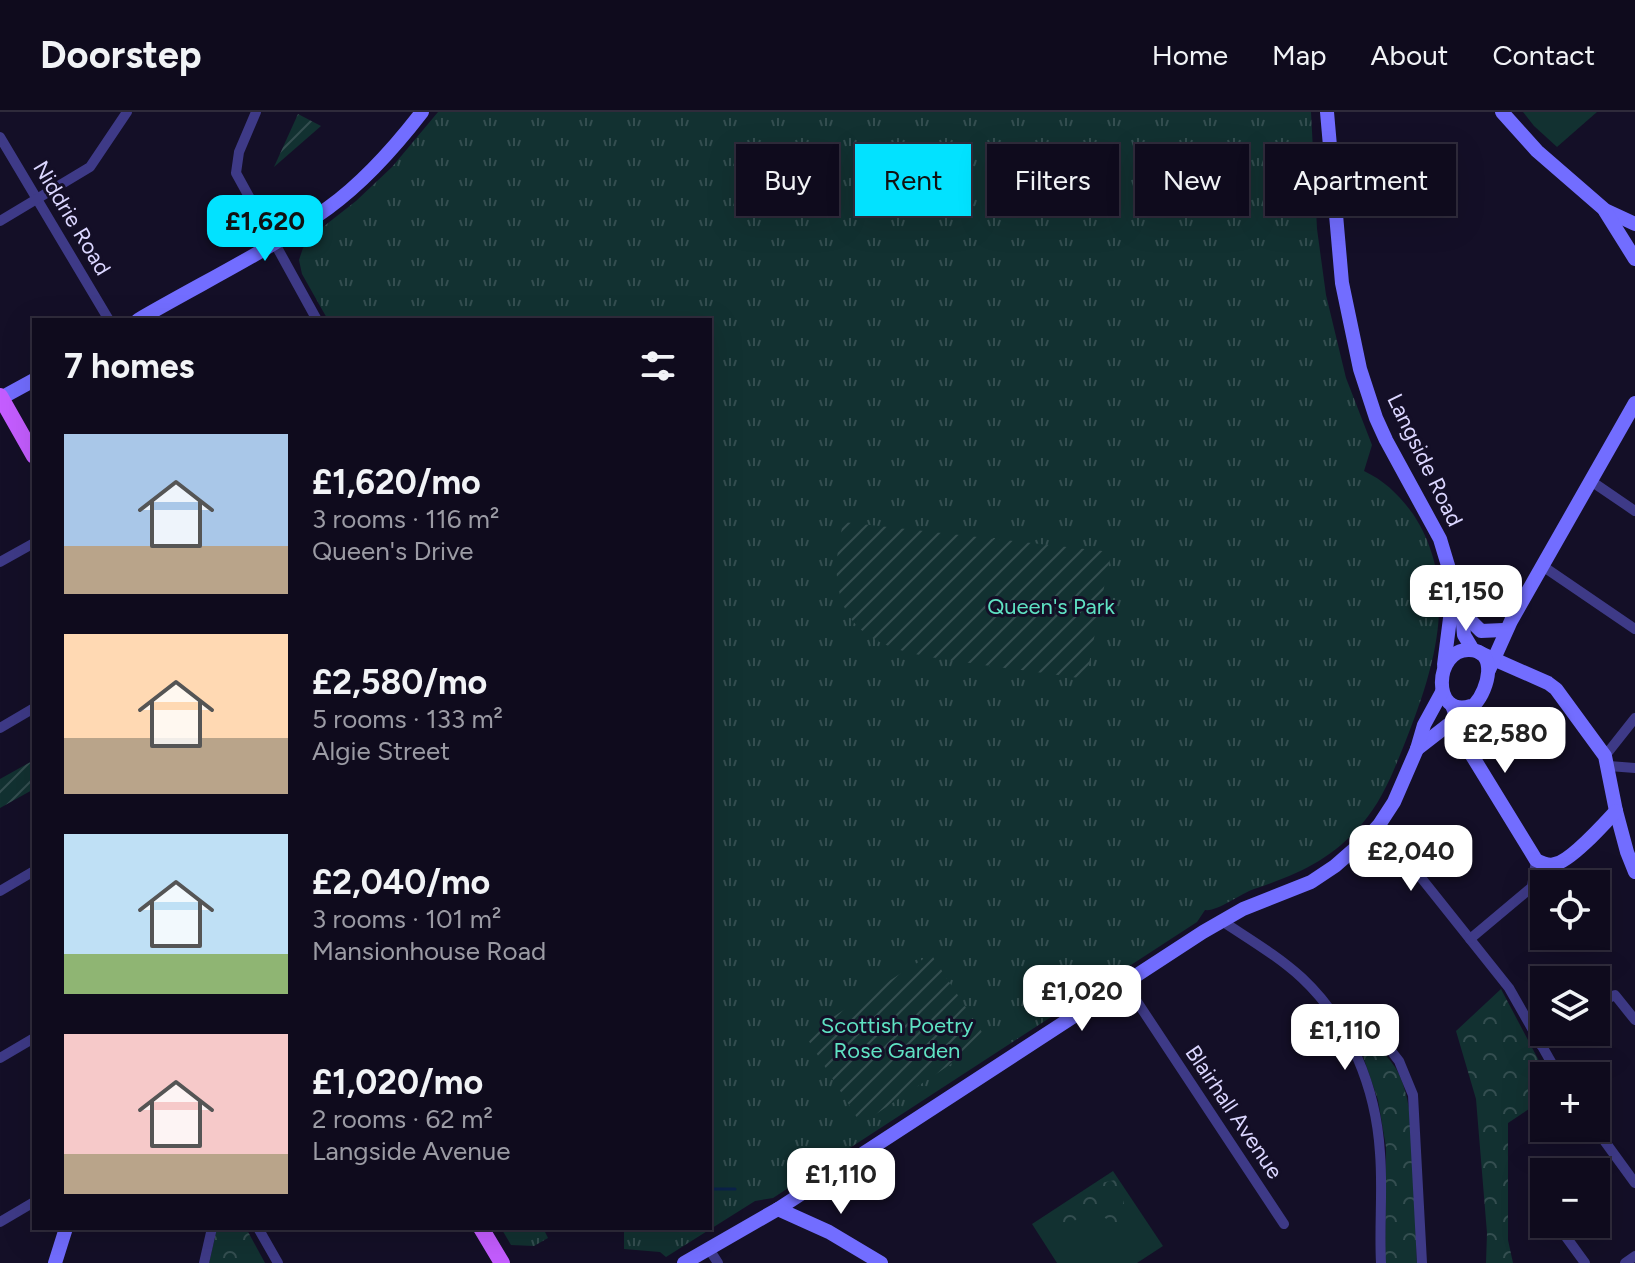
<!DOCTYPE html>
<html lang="en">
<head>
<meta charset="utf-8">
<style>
  :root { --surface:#0f0b1d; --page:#181426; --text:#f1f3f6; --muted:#9b9ba4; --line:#2f2b3b; --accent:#02e2ff }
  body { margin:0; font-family:Figtree,sans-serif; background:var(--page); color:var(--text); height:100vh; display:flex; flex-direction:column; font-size:30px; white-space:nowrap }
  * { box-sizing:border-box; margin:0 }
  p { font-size:26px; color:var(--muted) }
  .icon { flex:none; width:44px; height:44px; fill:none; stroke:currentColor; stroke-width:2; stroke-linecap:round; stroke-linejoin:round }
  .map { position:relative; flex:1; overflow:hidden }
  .sheet { position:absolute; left:32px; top:206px; width:680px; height:912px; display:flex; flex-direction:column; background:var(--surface); border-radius:0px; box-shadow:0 8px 32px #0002,0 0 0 2px var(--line) }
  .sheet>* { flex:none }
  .top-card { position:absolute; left:736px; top:32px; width:760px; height:72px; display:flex; gap:16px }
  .controls { position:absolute; left:1530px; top:758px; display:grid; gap:16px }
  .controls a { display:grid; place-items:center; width:80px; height:80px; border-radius:0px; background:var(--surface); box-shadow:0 8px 32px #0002,0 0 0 2px var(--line); font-size:40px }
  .price { position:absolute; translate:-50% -68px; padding:0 18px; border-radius:16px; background:#fff; color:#222; font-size:26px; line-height:52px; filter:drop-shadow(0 2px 4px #0008) }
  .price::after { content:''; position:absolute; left:50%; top:48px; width:24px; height:18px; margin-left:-12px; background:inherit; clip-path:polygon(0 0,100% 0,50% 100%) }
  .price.active { background:var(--accent); color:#111 }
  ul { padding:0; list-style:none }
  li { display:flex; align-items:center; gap:24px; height:200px; padding:0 32px }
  li span { display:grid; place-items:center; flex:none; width:224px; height:160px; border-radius:0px; color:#555 }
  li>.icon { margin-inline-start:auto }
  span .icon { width:96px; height:96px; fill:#fffc; stroke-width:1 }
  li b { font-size:34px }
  h2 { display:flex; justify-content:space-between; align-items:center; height:96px; padding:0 32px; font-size:34px }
  .pill { padding:0 28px; border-radius:0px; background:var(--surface); box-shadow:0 8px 32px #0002,0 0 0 2px var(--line); font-size:28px; line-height:72px }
  .pill.active { background:var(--accent); color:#111 }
  header { display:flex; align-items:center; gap:48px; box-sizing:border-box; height:112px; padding:0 40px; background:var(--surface); border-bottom:2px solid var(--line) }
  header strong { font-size:38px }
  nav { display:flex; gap:44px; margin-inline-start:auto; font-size:28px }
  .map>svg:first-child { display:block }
</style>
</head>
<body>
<header>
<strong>Doorstep</strong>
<nav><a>Home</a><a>Map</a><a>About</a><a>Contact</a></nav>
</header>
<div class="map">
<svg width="1635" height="1151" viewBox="0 0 1635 1151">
  <defs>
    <pattern id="forest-crowns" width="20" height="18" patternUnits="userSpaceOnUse" patternTransform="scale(2)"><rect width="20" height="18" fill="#123131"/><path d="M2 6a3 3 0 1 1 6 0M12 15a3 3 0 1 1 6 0" fill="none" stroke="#344e50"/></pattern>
    <pattern id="park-tufts" width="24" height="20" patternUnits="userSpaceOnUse" patternTransform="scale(2)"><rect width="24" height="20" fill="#123131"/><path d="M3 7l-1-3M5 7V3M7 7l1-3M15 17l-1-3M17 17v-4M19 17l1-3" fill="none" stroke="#344e50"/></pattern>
    <pattern id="garden-furrows" width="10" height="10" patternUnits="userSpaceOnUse" patternTransform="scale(2)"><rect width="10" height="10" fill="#123131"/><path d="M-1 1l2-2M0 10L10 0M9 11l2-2" fill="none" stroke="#344e50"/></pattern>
  </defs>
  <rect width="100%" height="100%" fill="#140f27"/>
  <g fill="#123131">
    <path d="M1523 0H1597L1557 35 1534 14Z"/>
    <path d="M1113 1059 1163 1134 1137 1151H1057L1032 1112Z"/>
  </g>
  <g fill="url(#forest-crowns)">
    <path d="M1501 877 1547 964H1544V987L1508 1011V1128L1513 1151H1486L1487 1121 1476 987 1456 919Z"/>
    <path d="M1354 918C1370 929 1384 939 1395 955 1420 993 1415 1103 1417 1151H1385L1386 1035 1378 988Z"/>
    <path d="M1115 1068 1122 1073 1124 1092 1138 1118C1119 1121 1108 1110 1097 1097H1085L1076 1108 1054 1114 1048 1109C1056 1095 1075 1087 1090 1081L1097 1085 1104 1083 1101 1071Z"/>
    <path d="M217 1116H246L265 1151H209Z"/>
  </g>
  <g fill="url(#park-tufts)">
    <path d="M438 0H1311L1317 117 1326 183 1346 266 1372 333 1364 359C1385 369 1399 383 1413 402 1460 473 1435 555 1406 628 1394 658 1383 688 1361 713 1331 748 1296 763 1254 777 1240 782 1217 800 1205 798L1197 810 773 1086 755 1089 666 1145 660 1140 624 1137V1116H710V208H328L302 162 299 148 303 136 314 122 356 89 392 55Z"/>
    <path d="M501 1116H543L548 1126 534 1134 511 1133Z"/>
  </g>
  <g fill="url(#garden-furrows)">
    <path d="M298 2 321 14 274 55Z"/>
    <path d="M843 410 1111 440 1086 567C1045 561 1004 556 963 550 908 542 842 535 837 465 835 447 840 428 843 410Z"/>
    <path d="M34 648V677L0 696V667Z"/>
    <path d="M931 842 987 928 861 1012 805 923Z"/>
  </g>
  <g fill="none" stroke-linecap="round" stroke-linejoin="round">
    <path stroke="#0b224a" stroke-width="3" d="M710 1077H735"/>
    <g stroke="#3e3a87" stroke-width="10">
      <path d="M256 0 239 40 236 61 317 208"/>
      <path d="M0 25 109 208"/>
      <path d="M0 109 90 55 127 0"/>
      <path d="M1591 369 1635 399"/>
      <path d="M0 450 34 431"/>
      <path d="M1544 455 1635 517"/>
      <path d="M0 616 34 596"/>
      <path d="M1605 644 1635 606"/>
      <path d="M1609 654 1635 656"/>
      <path d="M1379 713 1509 876 1559 964"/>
      <path d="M0 779 34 759"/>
      <path d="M1222 809C1249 827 1278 844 1302 866 1350 911 1376 976 1380 1041 1383 1077 1379 1114 1381 1151"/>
      <path d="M1470 827 1532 775 1536 748"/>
      <path d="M1124 870 1284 1112"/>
      <path d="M1596 892 1615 883 1635 908"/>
      <path d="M1337 907 1363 915 1385 931 1399 949 1413 983 1422 1151"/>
      <path d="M1541 933 1559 920"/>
      <path d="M0 946 34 926"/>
      <path d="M1595 1016 1635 1071"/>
      <path d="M0 1110 34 1090"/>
      <path d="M258 1116 278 1151"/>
      <path d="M1561 1118 1585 1151"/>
      <path d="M709 1137 718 1151"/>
      <path d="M204 1151 212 1116"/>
      <path d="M1625 1151 1635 1144"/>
    </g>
    <g stroke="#726dff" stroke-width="14">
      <path d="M1327 0 1342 171 1360 257 1376 306 1386 328 1440 427 1462 500 1464 523 1473 538"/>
      <path d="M1502 0 1537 39 1605 98 1635 112"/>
      <path d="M1605 99 1635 147"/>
      <path d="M138 208C201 171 269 139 328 96 364 70 395 35 422 0"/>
      <path d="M1 286 34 268"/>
      <path d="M1462 500 1481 519 1503 518"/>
      <path d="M1480 541 1548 571 1556 577 1605 644 1616 699 1627 740 1635 760"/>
      <path d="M1444 553 1453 483"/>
      <path d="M1489 558 1511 509 1635 291"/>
      <path d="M1452 593 1468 637 1536 748C1542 751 1549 754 1555 752 1571 749 1604 712 1616 699"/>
      <path d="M1417 637 1475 592C1488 578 1499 538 1469 538 1434 537 1431 607 1471 594"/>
      <path d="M778 1097 829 1120 881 1151"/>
      <path d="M55 1151 66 1116"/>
      <path d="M684 1151 778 1097 1203 820 1243 797 1311 770 1335 754 1367 726 1379 713 1394 690 1417 637 1424 613 1442 580"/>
    </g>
    <g stroke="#c45dff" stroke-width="16">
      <path d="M0 284 34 344"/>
      <path d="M481 1116 502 1151"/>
    </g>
  </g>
  <g text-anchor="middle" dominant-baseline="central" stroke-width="6" stroke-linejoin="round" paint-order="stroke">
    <g font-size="22" fill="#dbd6ff" stroke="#140f27">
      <text transform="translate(72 106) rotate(59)">Niddrie Road</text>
      <text transform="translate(1425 348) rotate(64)">Langside Road</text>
      <text transform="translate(1234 1000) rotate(56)">Blairhall Avenue</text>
    </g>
    <g font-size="22" fill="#5fe2c3" stroke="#140f27">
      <text x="1051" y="494">Queen's Park</text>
      <text x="897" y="913">Scottish Poetry<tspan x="897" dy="25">Rose Garden</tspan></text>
    </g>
  </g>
</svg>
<div class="controls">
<a><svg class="icon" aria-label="locate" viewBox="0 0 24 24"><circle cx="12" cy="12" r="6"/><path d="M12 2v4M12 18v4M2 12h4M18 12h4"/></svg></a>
<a><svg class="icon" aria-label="layers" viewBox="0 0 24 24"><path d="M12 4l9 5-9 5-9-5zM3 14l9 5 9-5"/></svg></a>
<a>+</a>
<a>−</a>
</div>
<b class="price active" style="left:265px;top:151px">£1,620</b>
<b class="price" style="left:1466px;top:521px">£1,150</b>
<b class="price" style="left:1505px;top:663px">£2,580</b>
<b class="price" style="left:1411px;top:781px">£2,040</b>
<b class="price" style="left:1082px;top:921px">£1,020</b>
<b class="price" style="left:1345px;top:960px">£1,110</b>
<b class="price" style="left:841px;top:1104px">£1,110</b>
<div class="top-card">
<a class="pill">Buy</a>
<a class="pill active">Rent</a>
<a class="pill">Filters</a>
<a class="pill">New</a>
<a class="pill">Apartment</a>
</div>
<section class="sheet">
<h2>7 homes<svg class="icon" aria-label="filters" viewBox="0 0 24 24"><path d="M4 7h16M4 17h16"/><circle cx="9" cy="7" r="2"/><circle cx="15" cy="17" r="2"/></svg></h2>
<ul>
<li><span style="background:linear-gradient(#a9c7e8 70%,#b9a48a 0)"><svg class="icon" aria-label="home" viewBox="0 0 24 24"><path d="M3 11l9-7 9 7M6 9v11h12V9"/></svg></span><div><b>£1,620/mo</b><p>3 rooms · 116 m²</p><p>Queen's Drive</p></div></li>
<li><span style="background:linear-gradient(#ffd9b3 65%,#b9a48a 0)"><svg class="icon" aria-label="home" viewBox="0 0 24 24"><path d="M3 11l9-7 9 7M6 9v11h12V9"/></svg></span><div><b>£2,580/mo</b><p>5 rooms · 133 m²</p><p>Algie Street</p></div></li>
<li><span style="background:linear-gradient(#bfe0f5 75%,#8fb573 0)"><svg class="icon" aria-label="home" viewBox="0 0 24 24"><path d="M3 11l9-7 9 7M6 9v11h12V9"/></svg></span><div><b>£2,040/mo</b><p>3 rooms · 101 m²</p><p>Mansionhouse Road</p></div></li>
<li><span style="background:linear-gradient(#f6c9c9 75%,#b9a48a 0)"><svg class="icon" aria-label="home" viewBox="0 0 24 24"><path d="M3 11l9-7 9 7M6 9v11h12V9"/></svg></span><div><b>£1,020/mo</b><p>2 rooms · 62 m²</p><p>Langside Avenue</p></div></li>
</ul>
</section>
</div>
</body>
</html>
